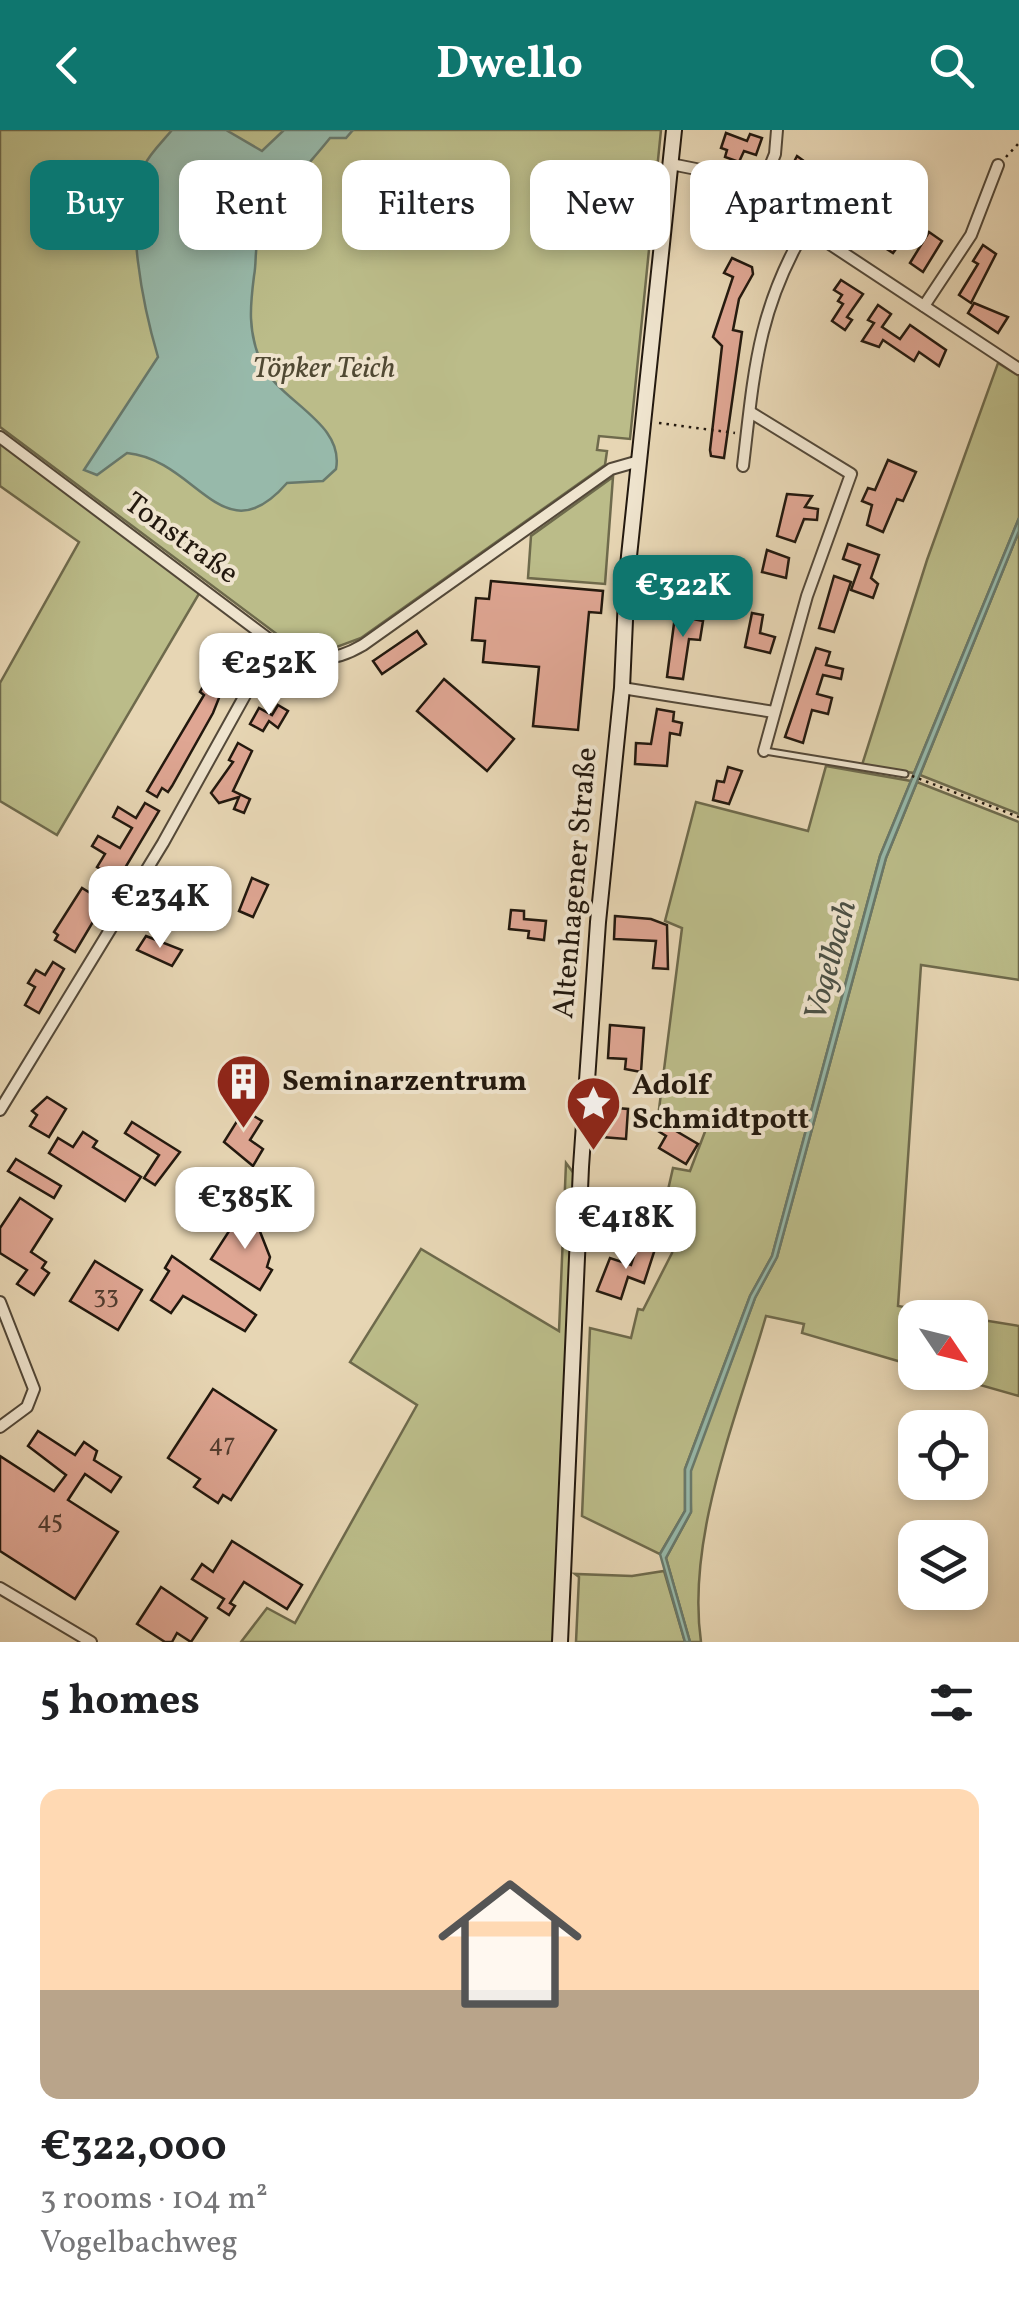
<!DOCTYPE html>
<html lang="en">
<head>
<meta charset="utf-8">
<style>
  :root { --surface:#fff; --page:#f6f6f6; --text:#202124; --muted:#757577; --line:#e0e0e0; --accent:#0f766e }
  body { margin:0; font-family:Vollkorn,serif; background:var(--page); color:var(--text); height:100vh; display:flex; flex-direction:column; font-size:38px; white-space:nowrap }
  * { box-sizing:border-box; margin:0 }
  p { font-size:32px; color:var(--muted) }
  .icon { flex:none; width:55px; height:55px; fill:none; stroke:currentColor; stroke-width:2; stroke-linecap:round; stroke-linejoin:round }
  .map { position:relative; height:1512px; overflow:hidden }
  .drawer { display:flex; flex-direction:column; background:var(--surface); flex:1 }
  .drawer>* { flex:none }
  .banner { position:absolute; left:30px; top:30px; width:960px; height:90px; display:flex; gap:20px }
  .needle { width:65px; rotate:125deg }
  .fabs { position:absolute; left:898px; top:1170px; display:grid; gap:20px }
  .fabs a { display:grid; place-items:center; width:90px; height:90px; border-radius:20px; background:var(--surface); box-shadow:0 5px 15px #0003; font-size:50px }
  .price { position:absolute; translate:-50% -85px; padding:0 22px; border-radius:20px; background:#fff; color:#222; font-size:32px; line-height:65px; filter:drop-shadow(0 2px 5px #0008) }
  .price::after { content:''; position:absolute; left:50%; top:60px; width:30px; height:22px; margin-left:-15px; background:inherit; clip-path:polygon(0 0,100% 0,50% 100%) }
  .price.current { background:var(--accent); color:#fff }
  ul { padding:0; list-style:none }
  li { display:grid; align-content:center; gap:20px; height:530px; padding:0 40px }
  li+li { border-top:2px solid var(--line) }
  li span { display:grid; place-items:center; height:310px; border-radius:20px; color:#555 }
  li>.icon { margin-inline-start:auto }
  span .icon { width:180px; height:180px; fill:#fffc; stroke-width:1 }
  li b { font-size:42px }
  h2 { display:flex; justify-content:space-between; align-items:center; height:120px; padding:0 40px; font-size:42px }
  .pill { padding:0 35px; border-radius:20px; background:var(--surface); box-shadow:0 5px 15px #0003; font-size:35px; line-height:90px }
  .pill.current { background:var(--accent); color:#fff }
  header { display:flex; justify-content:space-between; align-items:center; height:130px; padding:0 40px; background:var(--accent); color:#fff; font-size:45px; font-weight:700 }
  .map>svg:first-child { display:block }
</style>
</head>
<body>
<header><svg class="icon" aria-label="back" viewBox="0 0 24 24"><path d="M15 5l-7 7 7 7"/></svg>Dwello<svg class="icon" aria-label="search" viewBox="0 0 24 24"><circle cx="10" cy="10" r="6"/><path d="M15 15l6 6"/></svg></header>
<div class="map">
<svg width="1019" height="1512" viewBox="0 0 1019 1512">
  <rect width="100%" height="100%" fill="#e7d6b4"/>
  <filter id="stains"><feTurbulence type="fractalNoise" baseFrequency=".002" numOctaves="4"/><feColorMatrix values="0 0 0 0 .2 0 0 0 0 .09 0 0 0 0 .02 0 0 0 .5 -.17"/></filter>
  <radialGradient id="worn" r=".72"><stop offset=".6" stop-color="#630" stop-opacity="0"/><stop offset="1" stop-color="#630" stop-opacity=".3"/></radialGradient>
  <g fill="#bbbc89" stroke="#6e6a4c" stroke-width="2.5">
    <path d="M0 0H661L630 309 599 306 597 320 607 321 605 335 361 508 326 521 290 514 0 297Z"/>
    <path d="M998 233 1019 246V388L914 643 862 635 927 430Z"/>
    <path d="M0 312 200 462 57 705 0 671V553L79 412 0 356Z"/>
    <path d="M613 347 605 454 528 448 531 406Z"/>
    <path d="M1019 401V684L920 645Z"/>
    <path d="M826 636 911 651 880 726 772 1126 750 1166 685 1339V1381L660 1424 582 1386 590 1198 631 1208 638 1179 643 1180 672 1123 677 1102 660 1095 673 1038 690 1041 706 999 658 987 682 798 665 791 696 672 808 701Z"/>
    <path d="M917 652 1019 692V850L921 835 898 1176 965 1187 915 1188V1236L802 1203 804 1194 766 1186C737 1287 686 1407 701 1512H690L666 1428 691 1382 690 1341 755 1168 777 1127 886 728Z"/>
    <path d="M566 1033 575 1045 553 1512H241L267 1478 295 1493 417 1275 350 1232 421 1119 559 1201Z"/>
    <path d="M970 1188 1019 1196V1266L938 1243 970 1242Z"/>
    <path d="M664 1441 685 1512H576L579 1447 575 1444 632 1446Z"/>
  </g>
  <g fill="#97b9aa" stroke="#68796c" stroke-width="2.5">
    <path d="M172 0H226L262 21 284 0H353L346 8H330C307 37 276 67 260 101 254 115 257 131 254 146 250 177 248 200 260 230 276 271 345 291 336 339L323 351 287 353C223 427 198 330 127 323L97 345 84 340 158 227C144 180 123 82 144 36 150 23 163 11 172 0Z"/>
    <path d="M1019 388V401L886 728 777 1127 755 1168 691 1341V1382L666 1428 690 1512H685L660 1424 685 1381V1339L750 1166 772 1126 880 726Z"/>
  </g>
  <g fill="#dfa693" stroke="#22180e" stroke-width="2.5">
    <path d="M726 3 747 11 750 4 762 8 756 25 744 21 739 32 725 27 727 20 721 18Z"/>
    <path d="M797 26 808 34 800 45 827 63 818 77 782 55Z"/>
    <path d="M863 70 894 93 889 100 903 109 893 123 843 91Z"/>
    <path d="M929 102 942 111 923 142 910 133Z"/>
    <path d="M983 115 996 124 971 173 959 165 978 134 973 131Z"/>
    <path d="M732 128 752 137 753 144 739 169 733 200 742 202 724 328 711 326 710 320 722 216 713 207 733 147 724 143Z"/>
    <path d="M841 150 863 164 847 187 852 190 845 200 832 191 843 174 838 171 842 165 834 160Z"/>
    <path d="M974 173 1008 187 998 203 968 183Z"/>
    <path d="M878 175 891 184 882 197 900 209 910 195 946 220 939 236 919 222 914 231 883 210 879 217 862 211 874 193 868 190Z"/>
    <path d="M888 330 916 342 903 371 897 369 883 402 867 395 872 375 862 371 868 358 875 360Z"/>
    <path d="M787 364 812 366 805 377 818 379 817 390 804 389 795 412 777 406Z"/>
    <path d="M848 414 879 425 871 448 878 454 873 468 851 460 860 435 843 429Z"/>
    <path d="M767 420 789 428 786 448 762 442Z"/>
    <path d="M834 446 851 452 834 502 819 498Z"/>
    <path d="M491 451 603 461 601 483 589 482 578 600 533 596 539 537 483 532 485 511 472 510 476 468 489 469Z"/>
    <path d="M684 471 695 473 693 489 703 491 700 510 689 509 683 549 667 547 675 486 682 487Z"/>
    <path d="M752 483 763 485 760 503 775 507 770 523 745 517Z"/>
    <path d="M417 501 426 514 382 544 373 531Z"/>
    <path d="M816 518 830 522 826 535 843 539 841 549 823 545 817 564 832 568 828 584 812 580 803 613 785 607Z"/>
    <path d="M210 544 225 553 213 583 172 656 168 662 162 658 157 667 147 661 204 565 200 562Z"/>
    <path d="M444 549 514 609 487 641 417 581Z"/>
    <path d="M278 575 288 581 278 598 269 591 263 601 250 594 259 578 272 585Z"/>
    <path d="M657 579 674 582 673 591 682 593 680 605 670 603 667 636 635 634 636 613 651 614Z"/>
    <path d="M238 613 252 621 233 661 250 669 244 683 234 679 239 667 219 673 211 663 233 632 229 630Z"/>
    <path d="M728 637 742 641 729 674 713 670 717 651 724 652Z"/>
    <path d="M145 673 159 681 75 822 55 810 58 805 54 802 82 758 92 764 105 742 97 737 105 724 92 716 98 706 120 718 132 698 113 687 118 677 136 688Z"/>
    <path d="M252 748 268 755 253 787 239 781Z"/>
    <path d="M511 780 524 781V789L546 791 544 810 528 808 529 801 509 799Z"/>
    <path d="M615 786 651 789 667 795 668 839 653 838 656 811 614 809Z"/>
    <path d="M146 806 182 820 172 836 137 820Z"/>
    <path d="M53 832 64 839 39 883 25 875 35 857 28 853 36 840 45 845Z"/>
    <path d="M610 895 644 898 641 942 625 939 626 929 608 928Z"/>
    <path d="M47 967 66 979 49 1007 30 996 37 985 32 981Z"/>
    <path d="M604 977 628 979 626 1009 602 1007Z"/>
    <path d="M244 980 262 991 250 1010 263 1019 253 1036 224 1012Z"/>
    <path d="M654 988 698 1014 686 1034 659 1018 666 1006 650 996Z"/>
    <path d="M132 992 180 1022 155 1055 144 1048 159 1025 125 1003Z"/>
    <path d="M83 1002 97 1011 93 1017 141 1047 125 1071 49 1023 58 1008 73 1017Z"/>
    <path d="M16 1029 61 1056 54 1068 8 1041Z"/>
    <path d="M20 1068 52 1089 31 1122 46 1132 42 1138 49 1143 34 1165 17 1154 27 1140 0 1123V1098Z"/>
    <path d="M628 1070 659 1080 654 1097 622 1087Z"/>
    <path d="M242 1081 262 1094 259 1099 270 1127 267 1137 272 1140 260 1160 211 1129Z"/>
    <path d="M638 1114 655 1119 644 1153 628 1147 621 1169 597 1161 610 1128 631 1135Z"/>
    <path d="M172 1126 256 1185 245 1201 183 1166 171 1183 151 1170 169 1141 165 1138Z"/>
    <path d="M95 1131 142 1160 118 1200 70 1171Z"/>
    <path d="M213 1259 276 1300 231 1370 223 1365 218 1373 194 1357 200 1349 168 1328Z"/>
    <path d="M38 1301 75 1325 84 1312 97 1321 94 1330 121 1347 111 1362 85 1344 68 1370 118 1402 75 1469 0 1421V1326L54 1361 66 1345 28 1316Z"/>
    <path d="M232 1411 302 1455 287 1479 244 1452 230 1473 235 1476 229 1485 218 1478 224 1469 192 1449 202 1434 213 1442Z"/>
    <path d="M161 1457 207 1488 191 1512 177 1503 172 1512H165L137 1494Z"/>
  </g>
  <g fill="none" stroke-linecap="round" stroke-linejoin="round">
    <defs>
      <path id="service" d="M765 621 905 644"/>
      <g id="minor">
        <path d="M671 34 701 40 745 58 1019 239"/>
        <path d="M758 66 775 24 777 0"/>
        <path d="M924 176 971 105 998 35"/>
        <path d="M750 282 851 344 807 466 764 621"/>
        <path d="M0 307 274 513C305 533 331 534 363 515L611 339 639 331"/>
        <path d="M743 336C754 243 757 181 806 98"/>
        <path d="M622 558 774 582"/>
        <path d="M0 980 163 713 274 513"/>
        <path d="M0 1172 34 1259 27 1277 0 1297"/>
        <path d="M0 1458 91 1512"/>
      </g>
      <path id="secondary" d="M560 1512 581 1037 598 792 622 558 627 445 674 0"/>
    </defs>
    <use href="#service" stroke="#534838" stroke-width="9"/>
    <use href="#minor" stroke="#534838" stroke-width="14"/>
    <use href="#secondary" stroke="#22180e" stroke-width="18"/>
    <g stroke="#22180e" stroke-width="2.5" stroke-dasharray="2.5 5" stroke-linecap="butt">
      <path d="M1006 27 1019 13"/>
      <path d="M659 293 735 303"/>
      <path d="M641 453 643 430"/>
      <path d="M912 646 1019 687"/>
    </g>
    <use href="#service" stroke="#efe4ce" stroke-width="5"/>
    <use href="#minor" stroke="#efe4ce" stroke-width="10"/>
    <use href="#secondary" stroke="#efe4ce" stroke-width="14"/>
  </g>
  <defs>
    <symbol id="building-pin" viewBox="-11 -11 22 30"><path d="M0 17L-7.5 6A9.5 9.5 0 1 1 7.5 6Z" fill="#8f2418" stroke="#efe4ce"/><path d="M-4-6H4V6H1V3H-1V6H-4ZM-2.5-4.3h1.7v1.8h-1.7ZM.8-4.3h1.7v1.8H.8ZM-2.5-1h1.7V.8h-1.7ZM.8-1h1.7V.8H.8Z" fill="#fff"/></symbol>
    <symbol id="sight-pin" viewBox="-11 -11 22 30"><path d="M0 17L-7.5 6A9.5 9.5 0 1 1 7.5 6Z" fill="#8f2418" stroke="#efe4ce"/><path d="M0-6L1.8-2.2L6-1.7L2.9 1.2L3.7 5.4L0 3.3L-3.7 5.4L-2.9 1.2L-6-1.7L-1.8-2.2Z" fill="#fff"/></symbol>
  </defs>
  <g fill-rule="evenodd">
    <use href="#building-pin" x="212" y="920" width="63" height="86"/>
    <use href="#sight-pin" x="562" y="942" width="63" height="86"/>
  </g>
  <g text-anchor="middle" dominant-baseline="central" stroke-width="8" stroke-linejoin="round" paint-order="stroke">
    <g font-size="25" fill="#513c2f">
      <text x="106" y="1166">33</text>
      <text x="222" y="1314">47</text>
      <text x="50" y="1391">45</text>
    </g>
    <g font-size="30" font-style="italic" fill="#504933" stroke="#efe4ce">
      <text x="324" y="239">Töpker Teich</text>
    </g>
    <g font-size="30" fill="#22180e" stroke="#efe4ce">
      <text transform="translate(181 409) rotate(36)">Tonstraße</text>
      <text transform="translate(576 753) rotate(-85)">Altenhagener Straße</text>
    </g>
    <g font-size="30" font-weight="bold" fill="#22180e" stroke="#efe4ce" text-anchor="start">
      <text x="282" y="952">Seminarzentrum</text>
      <text x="632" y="956">Adolf<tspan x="632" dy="34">Schmidtpott</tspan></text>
    </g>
    <g font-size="32" font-style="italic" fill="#4b5045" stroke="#efe4ce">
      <text transform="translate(832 831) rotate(-75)">Vogelbach</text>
    </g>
  </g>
  <rect width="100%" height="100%" filter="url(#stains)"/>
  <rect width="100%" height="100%" fill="url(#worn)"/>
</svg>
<div class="fabs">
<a><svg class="needle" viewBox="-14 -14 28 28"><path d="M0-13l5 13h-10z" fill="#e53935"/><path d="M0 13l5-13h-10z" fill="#757577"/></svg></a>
<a><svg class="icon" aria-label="locate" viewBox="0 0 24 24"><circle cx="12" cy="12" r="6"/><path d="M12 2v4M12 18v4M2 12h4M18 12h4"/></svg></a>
<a><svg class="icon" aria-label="layers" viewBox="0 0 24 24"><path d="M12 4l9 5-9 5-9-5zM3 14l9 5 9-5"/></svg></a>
</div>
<b class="price current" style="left:683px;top:510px">€322K</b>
<b class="price" style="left:269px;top:588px">€252K</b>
<b class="price" style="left:160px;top:821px">€234K</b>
<b class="price" style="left:245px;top:1122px">€385K</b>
<b class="price" style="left:626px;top:1142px">€418K</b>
<div class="banner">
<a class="pill current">Buy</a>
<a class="pill">Rent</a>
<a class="pill">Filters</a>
<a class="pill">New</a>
<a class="pill">Apartment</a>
</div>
</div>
<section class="drawer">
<h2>5 homes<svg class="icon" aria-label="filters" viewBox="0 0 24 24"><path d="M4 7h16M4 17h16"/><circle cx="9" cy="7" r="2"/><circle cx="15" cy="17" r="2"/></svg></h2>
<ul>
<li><span style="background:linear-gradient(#ffd9b3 65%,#b9a48a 0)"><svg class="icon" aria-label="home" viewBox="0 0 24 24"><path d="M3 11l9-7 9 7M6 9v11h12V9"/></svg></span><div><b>€322,000</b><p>3 rooms · 104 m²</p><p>Vogelbachweg</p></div></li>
</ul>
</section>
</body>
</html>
